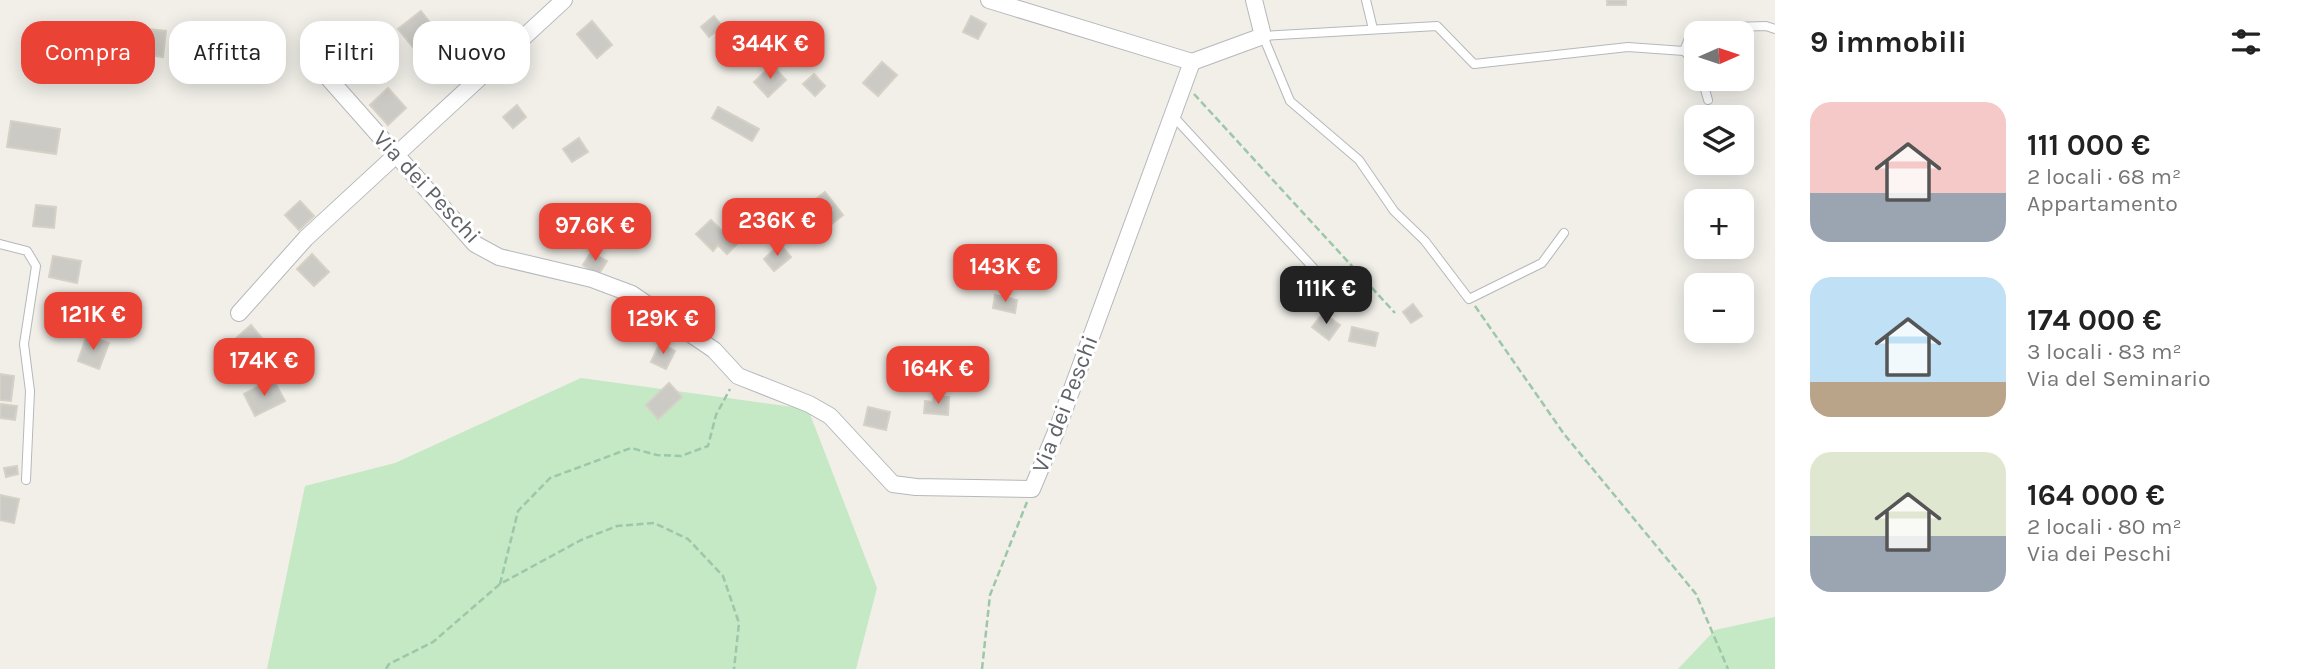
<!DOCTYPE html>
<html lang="it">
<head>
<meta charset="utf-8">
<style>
  :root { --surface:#fff; --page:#f6f6f6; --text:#222; --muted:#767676; --accent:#ea4335 }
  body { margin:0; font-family:Karla,sans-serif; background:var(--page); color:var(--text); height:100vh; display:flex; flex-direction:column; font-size:26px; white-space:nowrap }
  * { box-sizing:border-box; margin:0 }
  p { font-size:23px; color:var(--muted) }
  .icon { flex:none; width:38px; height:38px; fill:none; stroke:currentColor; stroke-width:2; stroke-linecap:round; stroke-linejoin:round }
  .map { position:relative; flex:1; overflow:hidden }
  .drawer { display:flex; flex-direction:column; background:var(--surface); width:525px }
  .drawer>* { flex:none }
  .guide { position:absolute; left:21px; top:21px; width:665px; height:63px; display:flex; gap:14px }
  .needle { width:46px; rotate:87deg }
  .tools { position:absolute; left:1684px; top:21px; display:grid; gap:14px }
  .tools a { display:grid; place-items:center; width:70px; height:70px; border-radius:14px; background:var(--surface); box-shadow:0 4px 18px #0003; font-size:35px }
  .price { position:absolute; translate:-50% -60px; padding:0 16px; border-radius:14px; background:var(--accent); color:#fff; font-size:23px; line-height:46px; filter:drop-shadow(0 2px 4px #0008) }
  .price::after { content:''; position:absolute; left:50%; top:42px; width:21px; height:16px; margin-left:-10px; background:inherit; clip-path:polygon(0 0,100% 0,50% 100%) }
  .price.on { background:#222; color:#fff }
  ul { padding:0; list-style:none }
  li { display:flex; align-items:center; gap:21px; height:175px; padding:0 35px }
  li span { display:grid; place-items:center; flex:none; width:196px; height:140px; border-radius:21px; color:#555 }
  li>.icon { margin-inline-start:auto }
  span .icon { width:84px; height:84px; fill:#fffc; stroke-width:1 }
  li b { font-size:30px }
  h2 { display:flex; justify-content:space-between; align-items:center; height:84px; padding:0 35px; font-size:30px }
  .tag { padding:0 24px; border-radius:21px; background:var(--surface); box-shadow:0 4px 18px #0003; font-size:24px; line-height:63px }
  .tag.on { background:var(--accent); color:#fff }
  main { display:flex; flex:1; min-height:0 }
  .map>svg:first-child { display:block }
</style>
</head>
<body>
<main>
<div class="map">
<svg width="1775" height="669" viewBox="0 0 1775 669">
  <rect width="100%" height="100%" fill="#f1efe8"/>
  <g fill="#c5e8c5">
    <path d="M581 378 808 409 877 588 856 669H267L305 486 395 463Z"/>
    <path d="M1775 617V669H1678L1715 630Z"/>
  </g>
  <g fill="#cccac5" stroke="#d6d1c6" stroke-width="2">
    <rect x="1607" y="0" width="19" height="5"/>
    <path d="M421 11 439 34 417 52 398 29Z"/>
    <path d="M714 16 722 26 709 37 701 27Z"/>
    <path d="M971 16 986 24 978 39 963 32Z"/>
    <path d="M592 21 612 45 597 58 577 34Z"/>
    <path d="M138 28 166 31 163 57 135 53Z"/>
    <path d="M221 30 242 45 217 80 196 65Z"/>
    <path d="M439 34 459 59 444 72 423 47Z"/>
    <path d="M83 38 115 41 113 70 81 68Z"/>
    <path d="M352 49 368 68 353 82 336 63Z"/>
    <path d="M882 62 897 75 878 96 863 83Z"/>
    <path d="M772 65 786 80 768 97 754 82Z"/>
    <path d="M814 74 825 86 815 96 803 84Z"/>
    <path d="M388 88 406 108 388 125 370 105Z"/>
    <path d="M517 105 526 117 513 128 503 117Z"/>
    <path d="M718 107 759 129 752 141 712 118Z"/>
    <path d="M11 121 60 129 56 154 7 147Z"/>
    <path d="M579 138 588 152 572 162 563 149Z"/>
    <path d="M825 192 843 215 829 226 811 203Z"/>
    <path d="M300 201 314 216 299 230 285 215Z"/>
    <path d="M36 205 56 207 54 228 33 226Z"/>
    <path d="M711 220 722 231 732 221 746 235 727 254 718 245 713 251 696 234Z"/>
    <path d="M780 244 791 257 774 271 764 259Z"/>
    <path d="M591 252 607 261 598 275 583 265Z"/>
    <path d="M312 254 329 272 314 286 297 269Z"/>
    <path d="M53 256 81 261 77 283 49 277Z"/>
    <path d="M995 295 1017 300 1015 313 993 308Z"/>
    <path d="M688 299 702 309 689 326 675 316Z"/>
    <path d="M1413 304 1422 316 1411 323 1403 312Z"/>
    <path d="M1323 313 1340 325 1329 340 1312 327Z"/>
    <path d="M251 325 265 342 240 364 226 347Z"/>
    <path d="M1352 327 1378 333 1375 346 1349 341Z"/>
    <path d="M87 335 109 343 99 369 78 361Z"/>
    <path d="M660 343 675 351 666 369 651 362Z"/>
    <path d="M931 363 953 366 950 384 929 381Z"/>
    <path d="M0 374 14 376 11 401 0 400Z"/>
    <path d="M273 379 285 401 255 416 244 394Z"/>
    <path d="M669 383 682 397 658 419 646 405Z"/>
    <path d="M934 396 949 397 948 415 924 413 925 401 933 402Z"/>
    <path d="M1 404 17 406 15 420 0 418Z"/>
    <path d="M868 407 890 412 886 430 864 425Z"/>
    <path d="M17 466 18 474 6 477 4 468Z"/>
    <path d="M0 495 19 499 14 523 0 520Z"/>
  </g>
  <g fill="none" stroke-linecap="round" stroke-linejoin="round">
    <defs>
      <g id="service">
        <path d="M1366 0 1373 29"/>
        <path d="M1684 51 1696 62"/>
        <path d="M1702 79 1708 100"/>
        <path d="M1173 116 1342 299"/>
        <path d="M1564 233 1542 263 1469 299 1425 241 1394 211 1359 160 1290 101 1263 36 1437 26 1474 64 1628 47 1684 51 1691 33 1700 28 1766 26 1775 29"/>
        <path d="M0 244 27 251 36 266 24 344 30 391 26 480"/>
      </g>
      <g id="minor">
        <path d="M989 0 1192 62"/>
        <path d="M323 72 475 244 499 257 592 279 632 294 714 350 738 376 809 404 830 416 893 484 916 487 1032 489 1058 427 1192 62 1263 36 1254 0"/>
        <path d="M239 313 306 238 564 0"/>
      </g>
    </defs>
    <use href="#service" stroke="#b5b8bc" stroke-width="10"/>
    <use href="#minor" stroke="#b5b8bc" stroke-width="18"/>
    <g stroke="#9cc7a9" stroke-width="2.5" stroke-dasharray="7 3.5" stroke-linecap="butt">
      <path d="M1194 94 1395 313"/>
      <path d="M1475 306 1564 434 1696 594 1728 669"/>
      <path d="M500 584 518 511 550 478 631 448 657 455 681 456 708 446 716 415 730 389"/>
      <path d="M386 669 389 664 433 642 500 584 581 540 617 526 654 523 688 539 723 576 739 623 734 669"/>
      <path d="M982 669 990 595 1027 502"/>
    </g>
    <use href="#service" stroke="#fff" stroke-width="8"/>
    <use href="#minor" stroke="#fff" stroke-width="16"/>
  </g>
  <g text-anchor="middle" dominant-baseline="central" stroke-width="6" stroke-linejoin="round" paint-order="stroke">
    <g font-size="23" fill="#5f6368" stroke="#fff">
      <text transform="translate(427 187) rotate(47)">Via dei Peschi</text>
      <text transform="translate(1065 404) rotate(-69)">Via dei Peschi</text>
    </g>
  </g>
</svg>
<div class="tools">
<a><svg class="needle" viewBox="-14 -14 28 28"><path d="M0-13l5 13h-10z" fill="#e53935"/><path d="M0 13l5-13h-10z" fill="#767676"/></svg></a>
<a><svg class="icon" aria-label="layers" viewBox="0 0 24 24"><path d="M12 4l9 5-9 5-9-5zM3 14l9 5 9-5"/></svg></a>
<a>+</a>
<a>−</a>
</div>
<b class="price" style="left:770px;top:81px">344K €</b>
<b class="price" style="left:777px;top:258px">236K €</b>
<b class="price" style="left:595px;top:263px">97.6K €</b>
<b class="price" style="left:1005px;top:304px">143K €</b>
<b class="price on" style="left:1326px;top:326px">111K €</b>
<b class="price" style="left:93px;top:352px">121K €</b>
<b class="price" style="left:663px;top:356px">129K €</b>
<b class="price" style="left:264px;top:398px">174K €</b>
<b class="price" style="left:938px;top:406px">164K €</b>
<div class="guide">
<a class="tag on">Compra</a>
<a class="tag">Affitta</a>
<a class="tag">Filtri</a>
<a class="tag">Nuovo</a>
</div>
</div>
<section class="drawer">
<h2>9 immobili<svg class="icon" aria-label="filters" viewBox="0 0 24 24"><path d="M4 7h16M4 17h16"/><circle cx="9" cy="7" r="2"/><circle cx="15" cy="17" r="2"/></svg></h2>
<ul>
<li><span style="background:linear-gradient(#f6c9c9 65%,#9aa5b1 0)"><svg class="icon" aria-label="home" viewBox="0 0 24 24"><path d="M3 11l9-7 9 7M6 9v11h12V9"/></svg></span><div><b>111 000 €</b><p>2 locali · 68 m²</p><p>Appartamento</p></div></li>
<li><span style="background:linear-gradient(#bfe0f5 75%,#b9a48a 0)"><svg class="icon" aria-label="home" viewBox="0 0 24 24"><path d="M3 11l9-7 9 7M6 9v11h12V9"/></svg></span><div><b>174 000 €</b><p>3 locali · 83 m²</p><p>Via del Seminario</p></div></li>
<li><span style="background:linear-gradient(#dfe7d0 60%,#9aa5b1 0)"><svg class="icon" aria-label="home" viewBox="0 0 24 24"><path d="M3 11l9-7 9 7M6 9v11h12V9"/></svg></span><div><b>164 000 €</b><p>2 locali · 80 m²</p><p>Via dei Peschi</p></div></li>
</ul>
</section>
</main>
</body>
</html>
